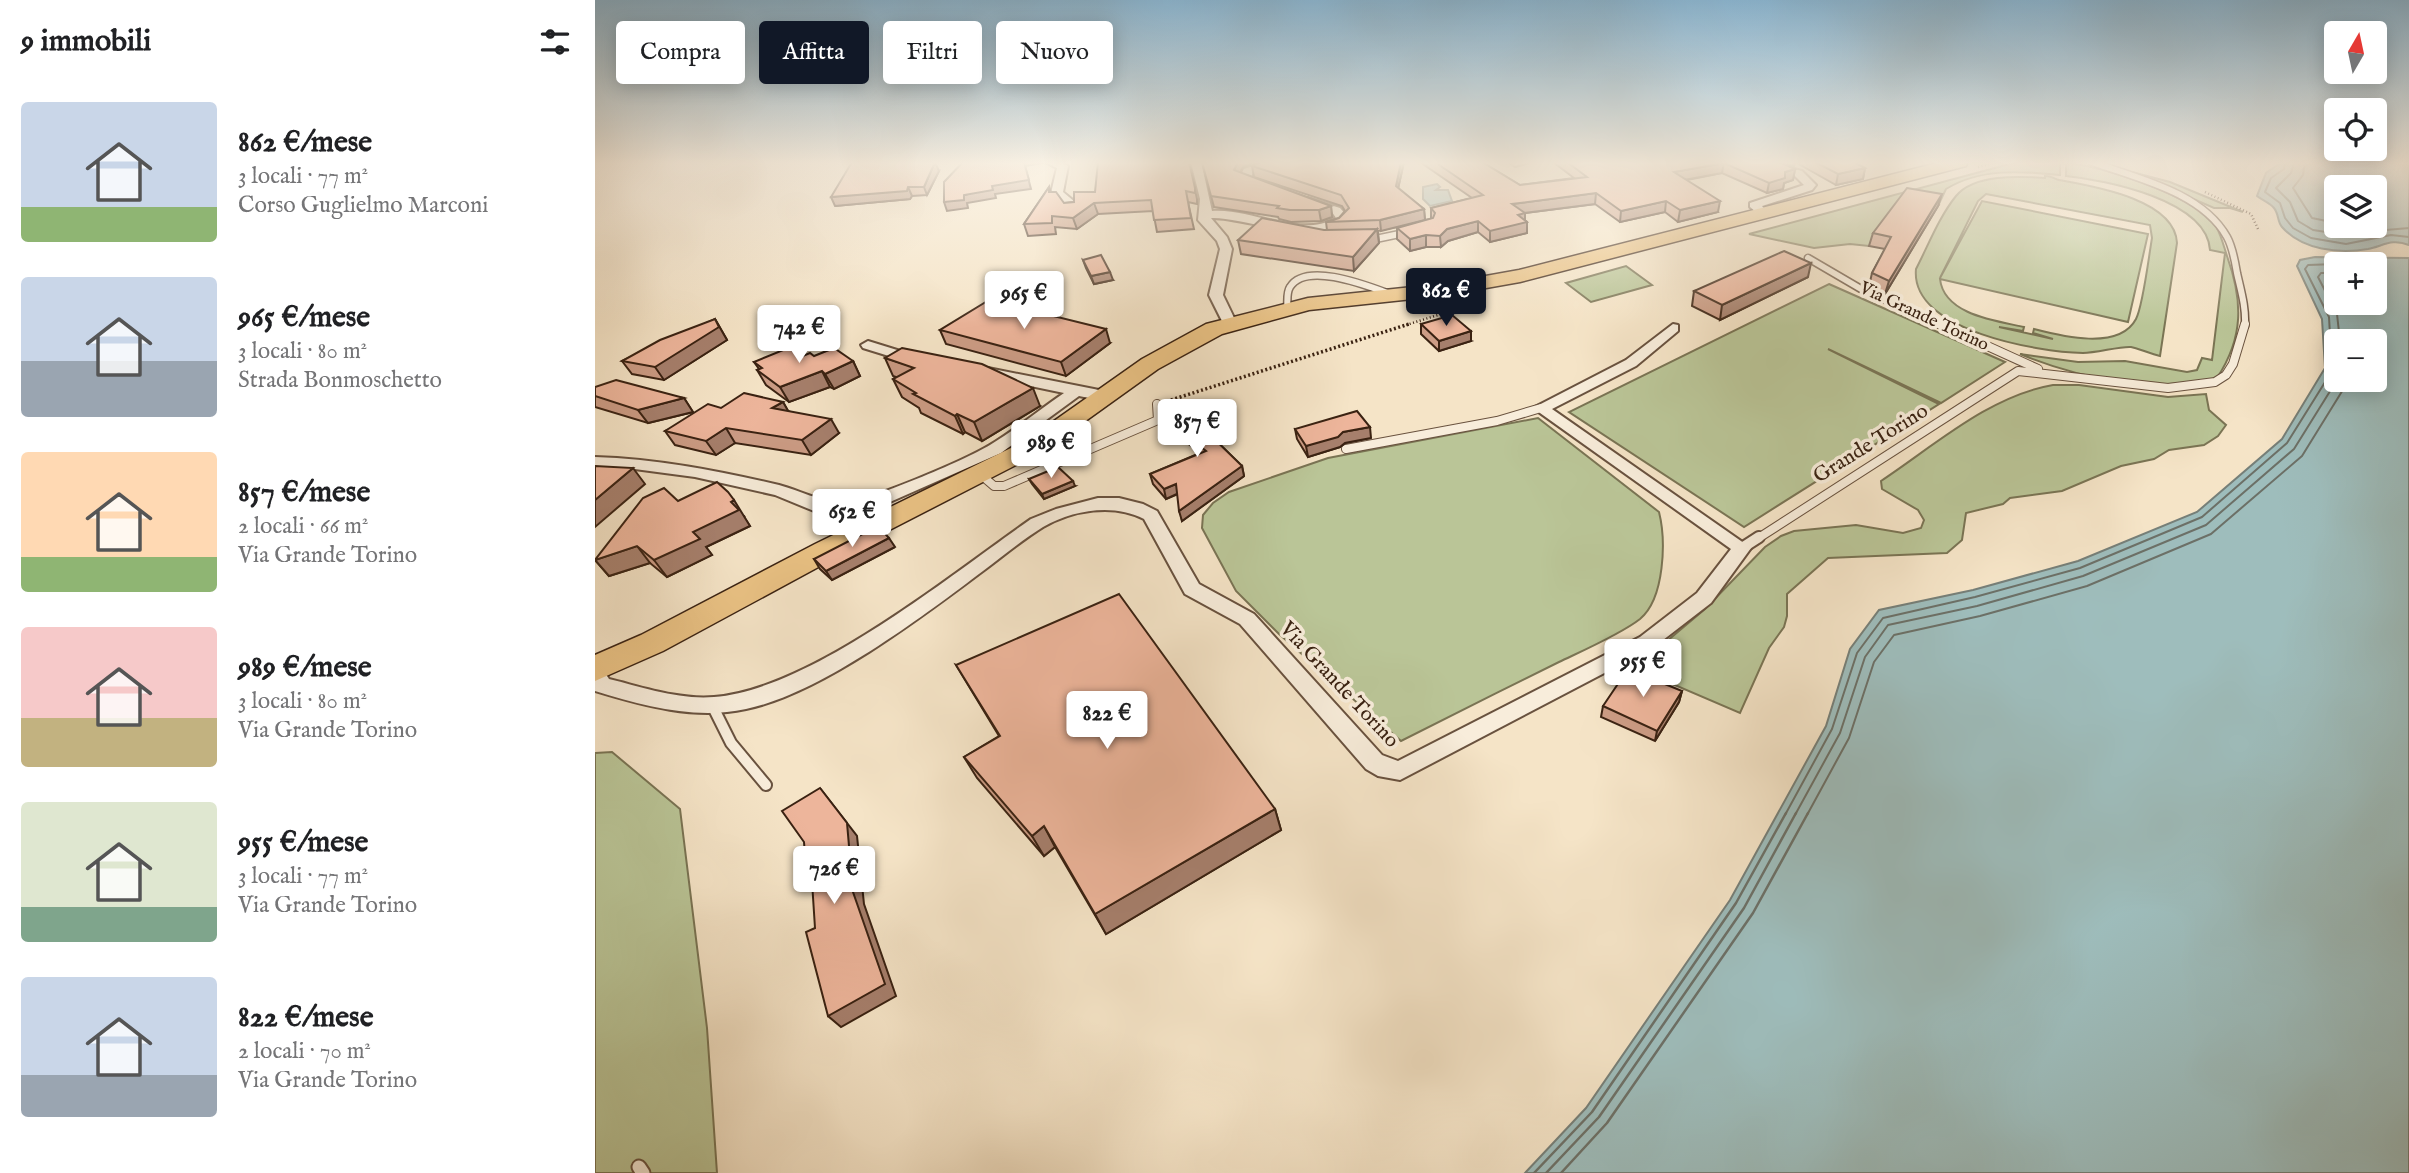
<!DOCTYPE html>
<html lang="it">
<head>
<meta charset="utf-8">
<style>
  :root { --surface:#fff; --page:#f2f2f2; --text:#202124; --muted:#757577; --accent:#111827 }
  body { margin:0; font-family:"IM FELL English",serif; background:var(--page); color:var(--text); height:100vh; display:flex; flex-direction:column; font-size:26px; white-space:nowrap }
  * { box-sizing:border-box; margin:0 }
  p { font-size:23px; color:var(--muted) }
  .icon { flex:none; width:38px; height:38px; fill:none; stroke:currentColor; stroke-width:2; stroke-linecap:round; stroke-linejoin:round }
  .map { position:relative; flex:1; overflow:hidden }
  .side { display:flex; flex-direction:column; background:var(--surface); width:595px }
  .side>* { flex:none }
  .banner { position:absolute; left:21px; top:21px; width:665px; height:63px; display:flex; gap:14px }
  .needle { width:46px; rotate:9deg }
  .tools { position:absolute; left:1729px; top:21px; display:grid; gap:14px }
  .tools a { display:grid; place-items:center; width:63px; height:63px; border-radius:7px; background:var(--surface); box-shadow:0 4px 18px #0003; font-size:35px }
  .price { position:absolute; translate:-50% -60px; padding:0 16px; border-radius:7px; background:#fff; color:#222; font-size:23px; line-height:46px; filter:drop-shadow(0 2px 4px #0008) }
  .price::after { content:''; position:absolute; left:50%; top:42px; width:21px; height:16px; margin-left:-10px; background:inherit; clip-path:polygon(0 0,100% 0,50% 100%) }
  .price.current { background:var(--accent); color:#fff }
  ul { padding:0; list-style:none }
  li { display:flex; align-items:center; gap:21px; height:175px; padding:0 21px }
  li span { display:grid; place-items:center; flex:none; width:196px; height:140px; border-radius:7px; color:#555 }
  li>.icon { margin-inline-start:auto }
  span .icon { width:84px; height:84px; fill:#fffc; stroke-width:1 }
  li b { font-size:30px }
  h2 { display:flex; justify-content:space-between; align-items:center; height:84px; padding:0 21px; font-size:30px }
  .tag { padding:0 24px; border-radius:7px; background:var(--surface); box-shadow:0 4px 18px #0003; font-size:24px; line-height:63px }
  .tag.current { background:var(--accent); color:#fff }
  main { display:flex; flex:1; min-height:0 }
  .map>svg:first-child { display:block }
</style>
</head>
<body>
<main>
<section class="side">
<h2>9 immobili<svg class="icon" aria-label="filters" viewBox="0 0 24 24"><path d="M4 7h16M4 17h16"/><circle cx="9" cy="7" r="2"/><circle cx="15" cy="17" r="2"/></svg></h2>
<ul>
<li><span style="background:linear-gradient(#c9d6e8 75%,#8fb573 0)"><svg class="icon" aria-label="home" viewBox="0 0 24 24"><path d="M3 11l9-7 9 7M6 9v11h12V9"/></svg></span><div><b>862 €/mese</b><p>3 locali · 77 m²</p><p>Corso Guglielmo Marconi</p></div></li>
<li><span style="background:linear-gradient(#c9d6e8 60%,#9aa5b1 0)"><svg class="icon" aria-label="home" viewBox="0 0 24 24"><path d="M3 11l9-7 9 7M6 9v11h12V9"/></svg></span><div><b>965 €/mese</b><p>3 locali · 80 m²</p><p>Strada Bonmoschetto</p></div></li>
<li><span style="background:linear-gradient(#ffd9b3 75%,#8fb573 0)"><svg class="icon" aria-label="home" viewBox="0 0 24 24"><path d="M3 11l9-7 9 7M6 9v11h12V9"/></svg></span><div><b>857 €/mese</b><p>2 locali · 66 m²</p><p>Via Grande Torino</p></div></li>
<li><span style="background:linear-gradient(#f6c9c9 65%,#c2b280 0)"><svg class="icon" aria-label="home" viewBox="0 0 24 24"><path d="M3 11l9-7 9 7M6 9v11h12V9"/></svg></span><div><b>989 €/mese</b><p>3 locali · 80 m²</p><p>Via Grande Torino</p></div></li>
<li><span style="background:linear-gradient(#dfe7d0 75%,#7fa58c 0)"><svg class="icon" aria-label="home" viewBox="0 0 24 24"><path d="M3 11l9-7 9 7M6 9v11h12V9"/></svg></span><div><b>955 €/mese</b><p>3 locali · 77 m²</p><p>Via Grande Torino</p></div></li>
<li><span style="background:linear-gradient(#c9d6e8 70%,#9aa5b1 0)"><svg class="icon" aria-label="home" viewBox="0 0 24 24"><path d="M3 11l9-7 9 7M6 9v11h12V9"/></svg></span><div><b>822 €/mese</b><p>2 locali · 70 m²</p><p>Via Grande Torino</p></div></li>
</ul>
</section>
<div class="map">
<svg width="1814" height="1173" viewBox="0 0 1814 1173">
  <rect width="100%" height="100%" fill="#f5e4c7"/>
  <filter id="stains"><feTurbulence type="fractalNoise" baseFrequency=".00286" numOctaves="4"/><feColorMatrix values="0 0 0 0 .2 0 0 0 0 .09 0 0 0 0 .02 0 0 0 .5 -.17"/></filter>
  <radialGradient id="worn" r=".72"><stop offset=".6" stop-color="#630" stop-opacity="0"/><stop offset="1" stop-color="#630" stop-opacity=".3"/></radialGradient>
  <g fill="#bac597" stroke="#7a7454" stroke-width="2" fill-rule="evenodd">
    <path d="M1422 162H1465V175C1426 171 1385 168 1351 189L1343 206 1309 200 1274 246 1255 244 1219 248 1154 234Z"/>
    <path d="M1471 163C1503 164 1604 198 1621 226 1626 235 1629 247 1632 256 1648 301 1649 337 1622 378 1556 393 1486 379 1425 354L1483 362 1530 361 1592 372 1602 370 1607 358 1617 360 1630 253 1615 250C1612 200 1511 180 1471 176Z"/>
    <path d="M1537 172 1575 182 1648 212 1635 208H1619Z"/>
    <path d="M1450 176C1458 176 1457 178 1464 180 1497 186 1580 199 1582 243L1565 356C1556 354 1542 348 1536 347 1525 346 1502 353 1488 353 1444 352 1315 331 1321 269 1333 246 1344 217 1361 196 1379 174 1424 176 1450 178ZM1391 194 1555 225 1557 238C1554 255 1548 306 1541 319 1524 351 1466 336 1439 329L1438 333 1458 339 1404 327 1428 331 1429 327C1402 321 1349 315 1345 279L1533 322 1553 234 1387 201 1345 278 1383 201Z"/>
    <path d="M1031 266 1057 285 996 302 971 283Z"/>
    <path d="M1234 284 1410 362 1346 403 1233 349 1344 404 1149 527 974 412Z"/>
    <path d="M1458 385H1484L1573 397 1611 394 1614 410 1631 425 1623 436 1609 445 1574 450 1559 459 1526 466 1467 491 1415 498 1408 504 1371 513 1367 540 1352 553 1233 558 1192 594V616L1189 627 1174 648 1145 713 1040 668 1110 609 1170 547 1186 536 1199 531 1261 525 1308 533 1326 528 1329 520 1323 510 1287 489 1286 481C1339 446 1394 396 1458 385Z"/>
    <path d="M943 418 1064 512C1071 540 1070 598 1045 619 1026 634 987 651 964 662 911 688 859 714 806 741L684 634 641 591 607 528 608 515 618 503 634 492 733 458Z"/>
    <path d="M17 752 85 809 112 1028 122 1173H0V753Z"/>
  </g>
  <g fill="#9ebdbc" stroke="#767f78" stroke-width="2" fill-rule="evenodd">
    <path d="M1687 162H1814V245C1797 238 1788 246 1773 249 1744 254 1707 250 1687 227 1682 221 1684 214 1679 208 1675 203 1667 200 1662 196L1671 173ZM1780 187V226H1741V187Z"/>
    <path d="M842 184 845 187 841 190H853L857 201 835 206 828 199V187Z"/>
    <path d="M1720 257 1814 258V1173H930L991 1108 1135 900 1231 726 1255 649 1284 610 1378 590 1483 561 1602 512 1687 439 1730 368 1727 319 1702 266 1705 260ZM1741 264H1780V303H1741ZM1741 341H1780V380H1741Z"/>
  </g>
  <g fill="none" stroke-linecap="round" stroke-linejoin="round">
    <g stroke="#6c7067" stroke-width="2">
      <path d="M1690 162 1689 169 1676 178 1670 192 1685 203 1690 218 1698 228 1716 238 1751 244 1796 235 1814 237"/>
      <path d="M1699 162 1696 173 1681 188 1695 202 1703 221 1718 230 1744 234 1814 228"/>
      <path d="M1710 162 1708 175 1698 188 1717 218 1741 223"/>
      <path d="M1741 273H1726L1723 277 1742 314 1745 341"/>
      <path d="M1190 815 1237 729 1262 653 1288 618 1380 597 1485 568 1607 517 1692 443 1737 371 1734 317 1710 269 1713 265 1741 264"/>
      <path d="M1200 815 1245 733 1270 657 1293 625 1382 606 1488 576 1611 525 1699 449 1742 380"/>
      <path d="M1212 815 1254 738 1279 662 1299 635 1385 616 1492 586 1616 534 1707 456 1754 380"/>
    </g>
    <g stroke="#6c7067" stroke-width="2.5">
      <path d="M939 1173 997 1112 1141 903 1191 813"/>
      <path d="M951 1173 1004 1117 1149 908 1201 813"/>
      <path d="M966 1173 1012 1123 1158 913 1213 813"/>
    </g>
    <defs>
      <g id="service-far3">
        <path d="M1497 162C1541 178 1607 192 1632 237 1638 248 1640 261 1642 273 1646 291 1651 307 1650 326"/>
        <path d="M771 241 814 232"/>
        <path d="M1213 258 1266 289 1348 326"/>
        <path d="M692 309C693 302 691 293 695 287 711 261 773 286 795 294"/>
      </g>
      <g id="service-far2">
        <path d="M1344 324 1443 369"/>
        <path d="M751 449 902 421 946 408"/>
        <path d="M385 474 399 486H409L563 420 562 404"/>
        <path d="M1162 539 1423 371 1573 388 1620 382 1631 375 1638 364 1650 324"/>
      </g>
      <g id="service-far1">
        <path d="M1147 548 1164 537"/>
        <path d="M118 707 136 743 171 785"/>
      </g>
      <path id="service" d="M44 1167 48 1173"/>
      <g id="minor">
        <path d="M450 162H466L473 166 468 192 480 202V211H472L469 203 456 193 462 168Z"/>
        <path d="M596 162H606L617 211C658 208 703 239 741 218L737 212 709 203V199L713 198 745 208 753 217C736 252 647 216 616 218L632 237 637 249 628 295 642 324 640 327H630L614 295 625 249 622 241 603 220 605 199Z"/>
        <path d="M670 162H685L658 173 655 179 671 186V190H663L645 182 643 180 649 169Z"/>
        <path d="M915 162H934L920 166Z"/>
        <path d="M1176 163 1207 171 1221 185 1217 190 1167 206 1173 213 1167 217 1155 207V203L1209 185 1199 175 1172 168 1171 166Z"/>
        <path d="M1078 324 1083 325V331L1041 366 957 409 1156 548 1116 603 1059 647 805 780 783 776 771 769 645 624 590 594 549 519C518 503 478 510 448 527 427 540 407 557 388 571 327 617 225 694 151 709 100 720 49 706 0 691V666L7 668 14 679C47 687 84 700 119 697 217 689 354 576 436 519L461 509 503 498H524L548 504 562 511 604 584 659 614 787 755 803 761 1045 637 1102 593 1136 549 938 408 1031 360Z"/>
        <path d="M273 341 328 358 330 361 323 365 268 348 266 345Z"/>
        <path d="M393 368 509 391 517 396 509 401 484 396 406 453 295 502 249 514 219 511 180 495 100 477 32 468 0 467V457C63 459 124 471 184 485 206 491 223 501 246 502 271 503 370 460 395 445 420 430 444 410 469 393L388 376 385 373 388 370Z"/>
      </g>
      <path id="primary" d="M1346 162H1373L1371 166 925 282 846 296 714 310 627 334 563 369 450 450 240 558 68 651 0 681V655L46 635 220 544 432 440 547 359 611 324 713 298 846 284 924 270Z"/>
    </defs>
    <use href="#service-far3" stroke="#69523f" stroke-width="9"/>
    <use href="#service-far2" stroke="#69523f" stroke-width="10"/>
    <use href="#service-far1" stroke="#69523f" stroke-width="14"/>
    <use href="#service" stroke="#69523f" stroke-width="17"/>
    <use href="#minor" stroke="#69523f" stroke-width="4"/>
    <use href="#primary" stroke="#3a2212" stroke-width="3"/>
    <g stroke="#3a2212" stroke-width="2.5" stroke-dasharray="1 2.5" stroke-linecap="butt">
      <path d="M1383 167 1402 162"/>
      <path d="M1610 192 1656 214 1663 229"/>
      <path d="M808 326 878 304"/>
    </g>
    <path stroke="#3a2212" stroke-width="3.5" stroke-dasharray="2 2.5" stroke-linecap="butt" d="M576 400 814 324"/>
    <use href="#service-far3" stroke="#f8eddb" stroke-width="6"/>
    <use href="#service-far2" stroke="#f8eddb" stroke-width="8"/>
    <use href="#service-far1" stroke="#f8eddb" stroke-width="10"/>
    <use href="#service" stroke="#f8eddb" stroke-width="13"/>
    <use href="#minor" fill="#f8eddb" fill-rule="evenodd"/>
    <use href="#primary" fill="#eac284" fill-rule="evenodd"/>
  </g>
  <g fill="#cc9c85" stroke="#3a2212" stroke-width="2">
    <path d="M594 162 602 199V204L593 202 599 229 562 232 558 211 503 214 482 229 460 227 461 234 433 236 429 224 454 187 456 192 469 203 479 202 500 192Z"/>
    <path d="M607 162H662L648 167 645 173 736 206 737 217 726 221 696 222 684 219 683 217 619 207Z"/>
    <path d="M666 162H809L803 189 829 209 830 220 836 219V208L877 198 825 162H887L925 185 979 178 958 162H1180L1200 169 1198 180 1189 183 1188 189 1172 193 1127 173 1092 180 1123 212 1083 222 1070 212 1025 222 1000 204 930 213V220L932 222V233L895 242 883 232 853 241 846 247H831L815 251 802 239V228L824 222 783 231 784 243 759 271 646 254 643 240 732 230 731 222 744 218 750 211 747 206 659 177 657 166Z"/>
    <path d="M1182 162H1259L1270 168 1268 179 1241 185 1200 162 1199 166Z"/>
    <path d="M344 171 332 195 317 196 315 199 240 206Z"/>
    <path d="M1343 206 1290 294 1274 286 1277 273 1290 249 1274 246 1278 233Z"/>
    <path d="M488 260 518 280 499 284 491 268Z"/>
    <path d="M1213 277 1125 320 1097 306 1099 291Z"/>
    <path d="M120 319 132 340 69 380 37 374 27 361Z"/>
    <path d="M826 324 876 341 844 351 826 334Z"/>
    <path d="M345 330 515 343 471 376 351 344Z"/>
    <path d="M208 356H219L258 361 265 376 239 389 235 387 194 402 171 385 162 370 164 369 159 362Z"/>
    <path d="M290 358 445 406 387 441 370 432 368 434 326 413 324 408 307 397 298 379 301 377 298 376Z"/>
    <path d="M0 387 89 398 98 412 53 423 0 407Z"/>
    <path d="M188 402 193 411 244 433 216 455 140 443 121 455 80 445 70 431 126 408Z"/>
    <path d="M624 416 626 425 612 432 647 466 649 476 587 521 583 494 571 499 558 484 555 474 605 453 573 428 571 419Z"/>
    <path d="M700 429 776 438 750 443 745 447 713 457 702 439Z"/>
    <path d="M434 479 480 486 449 499 437 484Z"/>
    <path d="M150 516 149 517 155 526 111 547 117 555 72 577 55 563 14 576 0 560Z"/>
    <path d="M300 547 237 580 225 569 219 559Z"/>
    <path d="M361 665 680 809 686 830 511 934 460 847 449 856 382 778 369 757 404 736Z"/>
    <path d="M1087 691 1084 702 1060 741 1006 717 1008 706Z"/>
  </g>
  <g fill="#a67f6c" stroke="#3a2212" stroke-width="2">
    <path d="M340 162 344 171 332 195 329 187Z"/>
    <path d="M429 162H448V163L430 166 436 189 400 194 401 198 372 203 373 208 352 211 349 202 397 186Z"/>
    <path d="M643 162H662L648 167 641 181 639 170Z"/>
    <path d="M806 162H809L801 197V186Z"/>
    <path d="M1129 163 1127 173 1078 182 1079 172Z"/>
    <path d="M1270 168 1268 179 1241 185 1243 174Z"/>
    <path d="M1200 169 1198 180 1189 183 1188 189 1172 193 1174 183 1190 172Z"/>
    <path d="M313 187 317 196 315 199 240 206 236 197Z"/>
    <path d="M1001 193 1000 204 930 213V222H932V233L895 242V231L917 204Z"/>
    <path d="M1347 194 1343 206 1290 294 1294 281Z"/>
    <path d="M1071 201 1070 212 1025 222 1026 211Z"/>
    <path d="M1125 201 1123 212 1083 222 1085 210Z"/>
    <path d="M499 203 503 214 482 229 478 218Z"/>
    <path d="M736 206 737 217 726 221 724 210Z"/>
    <path d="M829 209 830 220 786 231 785 220Z"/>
    <path d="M883 221V232L853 241 846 247 845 236 852 229Z"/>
    <path d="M782 229 784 243 759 271 758 257Z"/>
    <path d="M831 235V247L815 251V239Z"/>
    <path d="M1216 263 1213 277 1125 320 1127 305Z"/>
    <path d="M515 272 518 280 499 284 496 276Z"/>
    <path d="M120 319 132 340 69 380 60 367Z"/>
    <path d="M511 329 515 343 471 376 466 362Z"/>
    <path d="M876 331V341L844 351V341Z"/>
    <path d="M258 361 265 376 239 389 230 374Z"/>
    <path d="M227 371 235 387 194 402 185 387Z"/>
    <path d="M438 388 445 406 387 441 379 422Z"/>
    <path d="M89 398 98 412 53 423 43 410Z"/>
    <path d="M188 402 196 416 177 408Z"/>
    <path d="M362 414 370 432 368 434 360 416Z"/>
    <path d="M624 416 626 425 607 434 605 425Z"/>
    <path d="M236 419 244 433 216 455 207 440Z"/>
    <path d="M775 427 776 438 750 443 745 447 713 457 711 446 748 432Z"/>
    <path d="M131 428 140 443 121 455 111 441Z"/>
    <path d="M647 466 649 476 587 521 584 511Z"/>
    <path d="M38 468 50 484 0 527V500Z"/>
    <path d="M478 481 480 486 449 499 447 494Z"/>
    <path d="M581 484 584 493 571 499 569 489Z"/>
    <path d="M139 500 155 526 111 547 117 555 72 577 59 560Z"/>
    <path d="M294 538 300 547 237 580 231 571Z"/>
    <path d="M42 546 55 563 14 576 0 560Z"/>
    <path d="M1087 691 1084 702 1060 741 1062 731Z"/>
    <path d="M225 788 262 836 269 904 301 996 246 1027 233 1016 258 892Z"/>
    <path d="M680 809 686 830 511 934 500 914Z"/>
    <path d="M449 826 460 847 449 856 437 836Z"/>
  </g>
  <g fill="#edb59b" stroke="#3a2212" stroke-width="2">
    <path d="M257 162H340L329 187H313L312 191 236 197Z"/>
    <path d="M368 162H429L434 180 397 186 398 190 369 195V200L349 202V182Z"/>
    <path d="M503 162H594L600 188V193L591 191 596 218 559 220 556 200 499 203 478 218 457 216V223L429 224 454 187V192H461L469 203 479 202V192H500Z"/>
    <path d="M607 162H643L639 170 736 206 724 210H695L682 208 684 206 616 196Z"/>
    <path d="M666 162H806L801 186 829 209 785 220 731 222 744 218 754 208 746 195 657 166Z"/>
    <path d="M840 162H887L925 185 992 177 972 162H1180L1189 164 1200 169 1190 172V178L1174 183 1129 163 1079 172 1125 201 1085 210 1071 201 1026 211 1001 193 917 204 930 213 923 215 932 222 895 231 883 221 852 229 845 236 831 235 815 239 802 228 838 218 840 213 836 208 888 195Z"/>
    <path d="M1220 162H1259L1270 168 1243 174Z"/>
    <path d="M1312 188 1347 194 1294 281 1277 273 1296 237 1278 233Z"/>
    <path d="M667 218 729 230 782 229 758 257 643 240Z"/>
    <path d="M1189 251 1216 263 1127 305 1099 291Z"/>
    <path d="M506 255 515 272 496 276 488 260Z"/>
    <path d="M394 300 511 329 466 362 345 330Z"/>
    <path d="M857 315 876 331 844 341 826 324Z"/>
    <path d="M120 319 124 327 60 367 27 361 65 340Z"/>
    <path d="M193 348 208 356 215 353 219 356 239 348 258 361 230 374 227 371 185 387 162 370 167 368 159 362Z"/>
    <path d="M307 348 387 364 438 388 379 422 362 414 360 416 318 394 321 393 298 379 319 368 290 358Z"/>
    <path d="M21 380 89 398 43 410 0 396V387Z"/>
    <path d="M149 393 188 402 177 408 236 419 207 440 131 428 111 441 70 431 113 404 126 408Z"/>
    <path d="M606 403 624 416 605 425 647 466 584 511 581 484 569 489 555 474 611 451 571 419Z"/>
    <path d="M762 411 775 427 748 432 743 437 711 446 700 429Z"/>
    <path d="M0 466 38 468 0 500Z"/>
    <path d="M463 467 478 481 447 494 434 479Z"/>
    <path d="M122 482 133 492 139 500 136 502 144 510 98 532 105 539 59 560 42 546 0 560 48 498 69 488 83 501Z"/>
    <path d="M283 526 294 538 231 571 219 559Z"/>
    <path d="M524 594 680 809 500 914 449 826 437 836 369 757 405 736 361 665Z"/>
    <path d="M1033 669 1087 691 1062 731 1008 706Z"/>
    <path d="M225 788 252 823 258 892 290 984 233 1016 211 932 220 928 216 866 211 868 209 842 187 811Z"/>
  </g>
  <linearGradient id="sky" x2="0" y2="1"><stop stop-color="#8ab8d6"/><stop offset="0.5" stop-color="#faf3e6"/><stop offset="1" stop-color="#faf3e6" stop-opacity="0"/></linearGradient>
  <rect width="1814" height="326" fill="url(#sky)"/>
  <g text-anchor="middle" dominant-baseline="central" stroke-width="7" stroke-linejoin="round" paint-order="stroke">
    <g font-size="18" fill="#3a2212" stroke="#f8eddb">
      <text transform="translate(1329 317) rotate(25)">Via Grande Torino</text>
    </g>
    <g font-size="21" fill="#3a2212" stroke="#f8eddb">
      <text transform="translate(1276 444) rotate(-32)">Grande Torino</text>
      <text transform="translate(744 685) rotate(47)">Via Grande Torino</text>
    </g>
  </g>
  <rect width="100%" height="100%" filter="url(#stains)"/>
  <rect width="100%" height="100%" fill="url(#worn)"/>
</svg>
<div class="tools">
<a><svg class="needle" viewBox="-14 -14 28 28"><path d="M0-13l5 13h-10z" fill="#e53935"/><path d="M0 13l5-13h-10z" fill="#757577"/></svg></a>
<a><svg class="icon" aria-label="locate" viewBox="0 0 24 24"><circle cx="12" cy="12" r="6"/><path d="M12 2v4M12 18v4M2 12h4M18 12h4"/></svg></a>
<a><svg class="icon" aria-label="layers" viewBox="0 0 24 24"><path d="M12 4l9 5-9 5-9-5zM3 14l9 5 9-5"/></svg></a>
<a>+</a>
<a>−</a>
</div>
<b class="price current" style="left:851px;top:328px">862 €</b>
<b class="price" style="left:429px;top:331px">965 €</b>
<b class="price" style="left:204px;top:365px">742 €</b>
<b class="price" style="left:602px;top:459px">857 €</b>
<b class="price" style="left:456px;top:480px">989 €</b>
<b class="price" style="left:257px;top:549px">652 €</b>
<b class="price" style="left:1048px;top:699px">955 €</b>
<b class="price" style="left:512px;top:751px">822 €</b>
<b class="price" style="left:239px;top:906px">726 €</b>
<div class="banner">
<a class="tag">Compra</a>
<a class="tag current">Affitta</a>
<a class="tag">Filtri</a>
<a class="tag">Nuovo</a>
</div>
</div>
</main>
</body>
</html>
